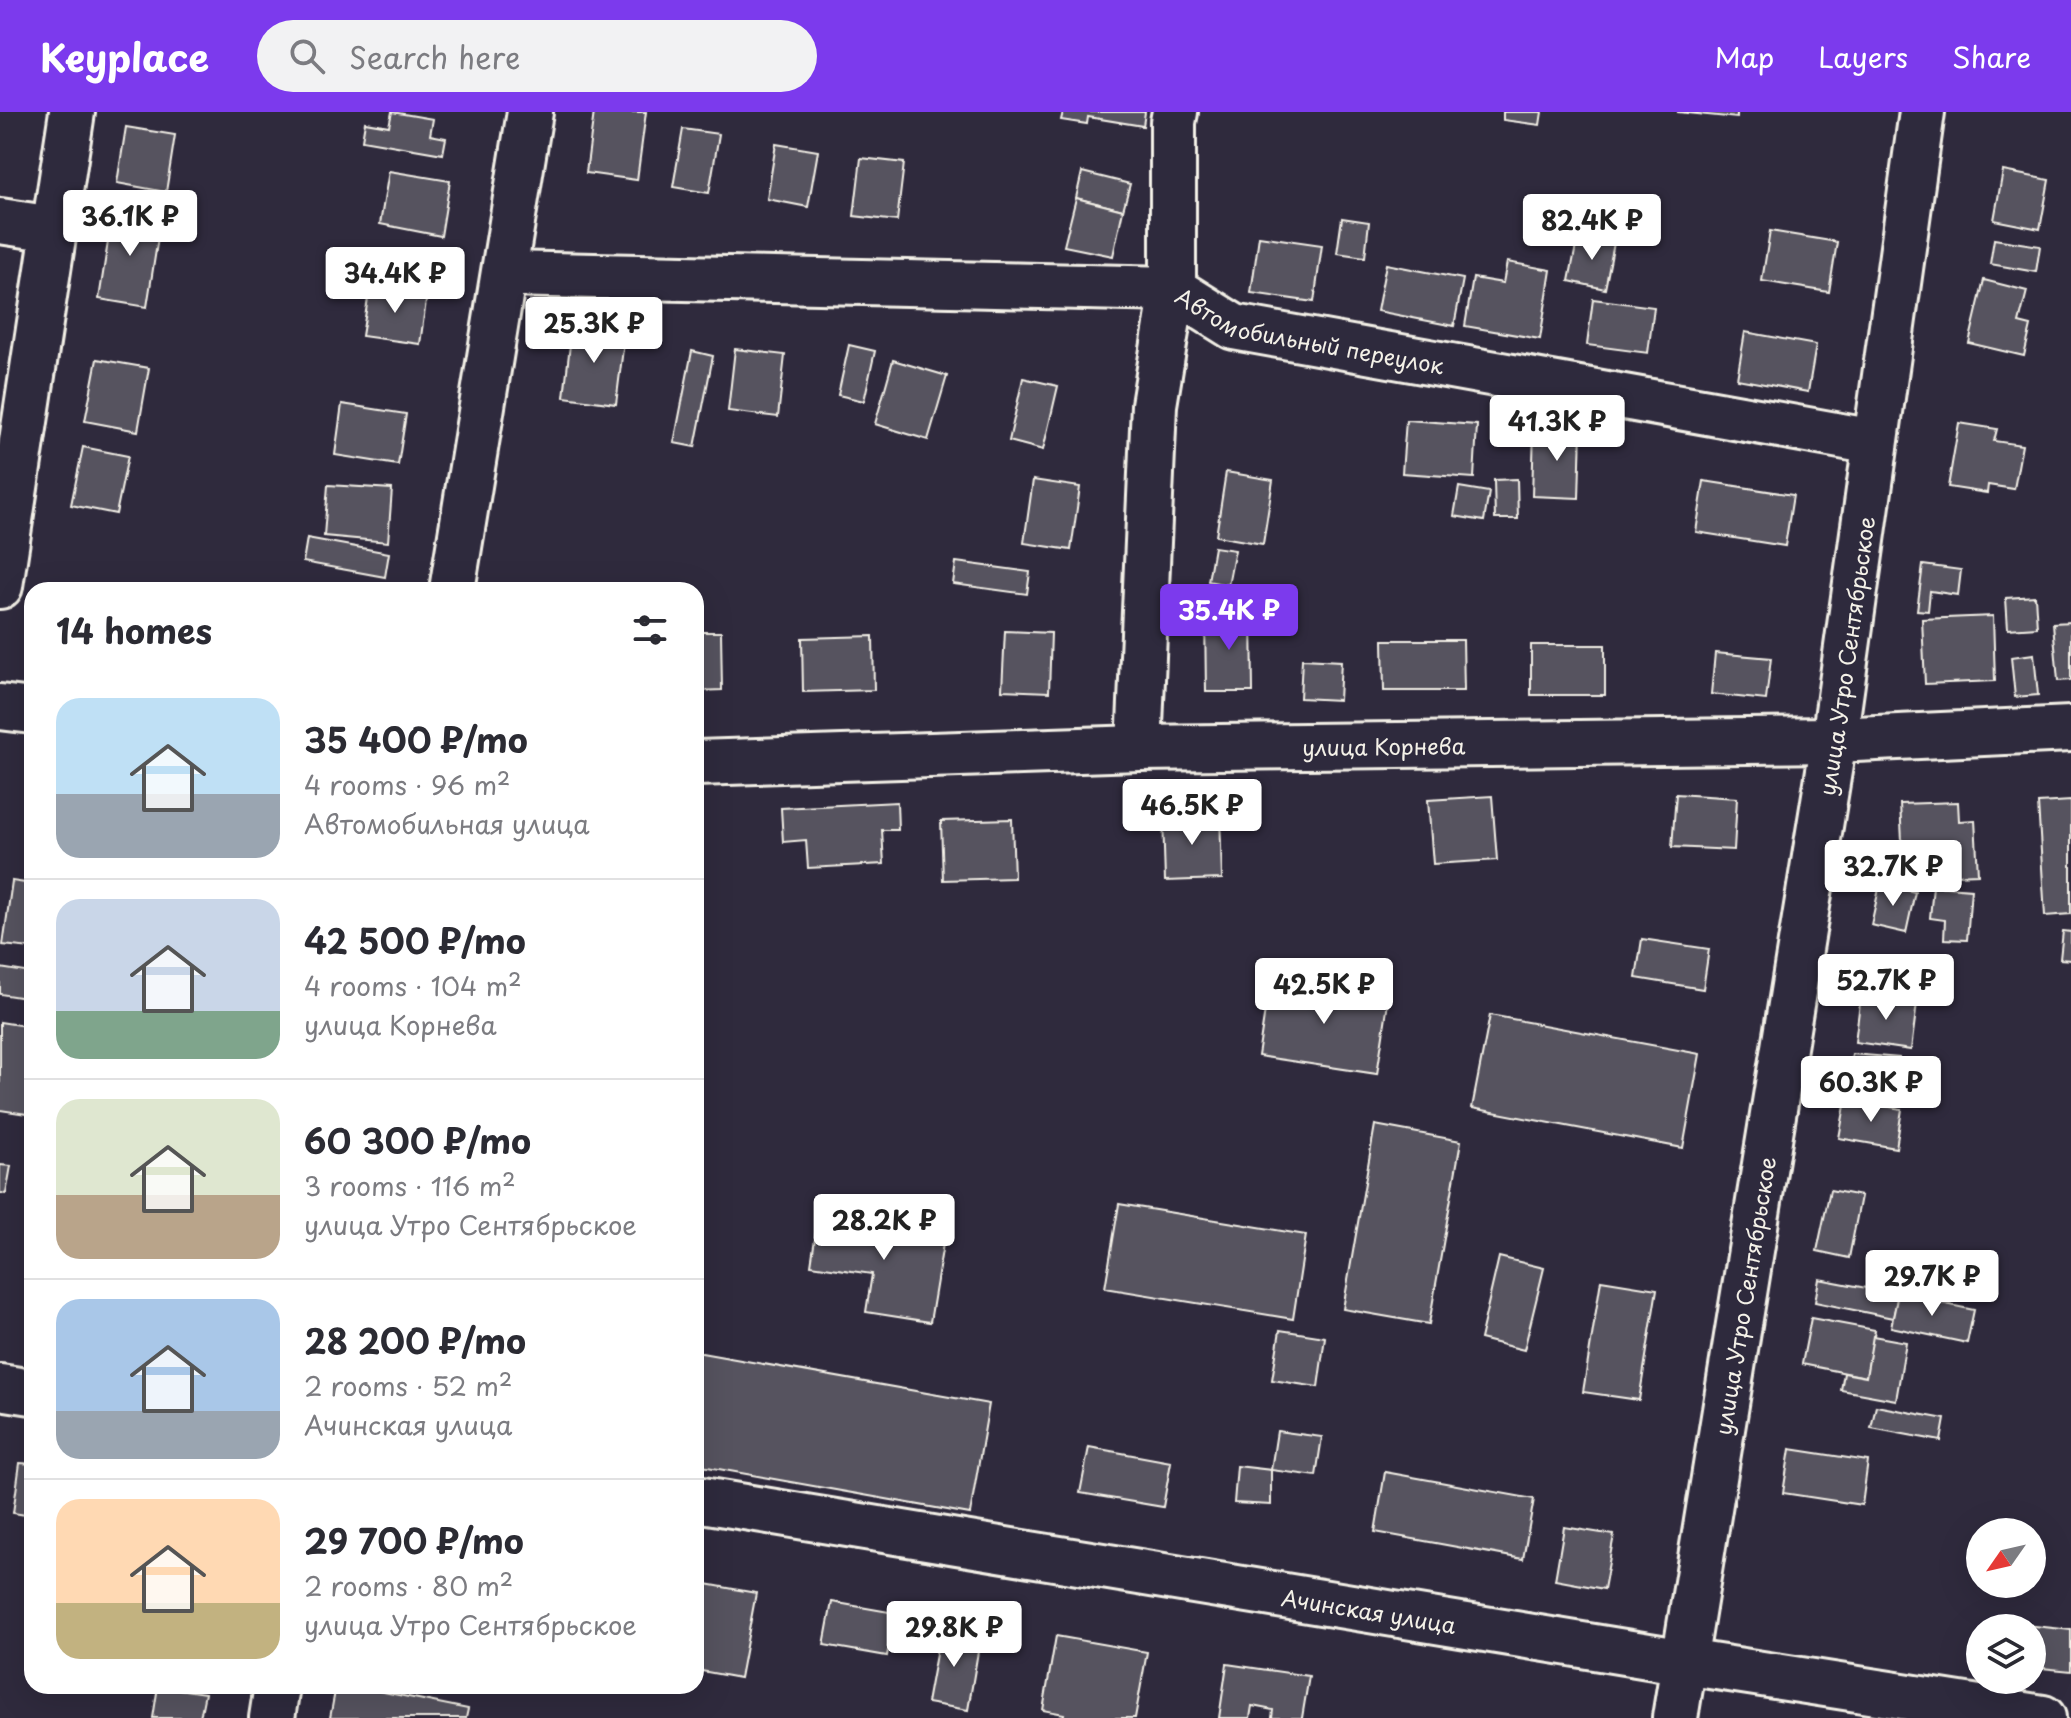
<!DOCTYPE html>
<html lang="en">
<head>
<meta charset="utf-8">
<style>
  :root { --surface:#fff; --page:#f2f2f3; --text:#2b2b33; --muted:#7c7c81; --line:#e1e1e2; --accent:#7c3aed }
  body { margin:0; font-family:"Playpen Sans",sans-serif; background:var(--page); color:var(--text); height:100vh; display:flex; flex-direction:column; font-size:30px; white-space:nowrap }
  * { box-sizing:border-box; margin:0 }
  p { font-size:26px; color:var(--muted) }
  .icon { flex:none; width:44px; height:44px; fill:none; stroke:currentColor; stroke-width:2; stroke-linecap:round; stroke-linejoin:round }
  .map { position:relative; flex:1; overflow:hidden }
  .side { position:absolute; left:24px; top:470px; width:680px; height:1112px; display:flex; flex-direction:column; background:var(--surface); border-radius:24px; box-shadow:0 8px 32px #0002 }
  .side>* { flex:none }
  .needle { width:52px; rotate:236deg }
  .fabs { position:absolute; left:1966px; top:1406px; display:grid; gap:16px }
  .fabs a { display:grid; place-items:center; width:80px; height:80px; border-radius:50%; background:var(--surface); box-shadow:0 8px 32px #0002; font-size:40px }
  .price { position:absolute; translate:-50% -68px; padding:0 18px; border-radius:8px; background:#fff; color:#222; font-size:26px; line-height:52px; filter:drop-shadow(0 2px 4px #0008) }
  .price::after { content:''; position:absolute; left:50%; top:48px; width:24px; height:18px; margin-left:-12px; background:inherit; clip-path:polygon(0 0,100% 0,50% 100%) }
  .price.selected { background:var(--accent); color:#fff }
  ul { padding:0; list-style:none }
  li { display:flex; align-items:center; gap:24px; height:200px; padding:0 32px }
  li+li { border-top:2px solid var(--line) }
  li span { display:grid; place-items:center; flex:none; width:224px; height:160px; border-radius:24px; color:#555 }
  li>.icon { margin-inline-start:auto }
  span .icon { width:96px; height:96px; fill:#fffc; stroke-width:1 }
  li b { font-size:34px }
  h2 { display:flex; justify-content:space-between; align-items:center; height:96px; padding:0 32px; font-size:34px }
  header { display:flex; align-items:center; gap:48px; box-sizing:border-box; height:112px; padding:0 40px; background:var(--accent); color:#fff }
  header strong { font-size:38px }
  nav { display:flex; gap:44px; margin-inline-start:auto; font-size:28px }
  .search { width:560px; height:72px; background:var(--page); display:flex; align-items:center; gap:20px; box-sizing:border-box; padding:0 28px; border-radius:44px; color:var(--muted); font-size:30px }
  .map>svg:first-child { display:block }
</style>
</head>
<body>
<header>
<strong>Keyplace</strong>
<div class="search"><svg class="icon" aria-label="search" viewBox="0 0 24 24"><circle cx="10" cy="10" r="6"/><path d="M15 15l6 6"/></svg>Search here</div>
<nav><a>Map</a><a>Layers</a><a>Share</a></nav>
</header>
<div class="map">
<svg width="2071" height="1606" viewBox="0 0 2071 1606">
  <rect width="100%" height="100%" fill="#2f2a3d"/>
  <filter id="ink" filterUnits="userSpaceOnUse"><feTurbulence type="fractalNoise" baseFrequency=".0125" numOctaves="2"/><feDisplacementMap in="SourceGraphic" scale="16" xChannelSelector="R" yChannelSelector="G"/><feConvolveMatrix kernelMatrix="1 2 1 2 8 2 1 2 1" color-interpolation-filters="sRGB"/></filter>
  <g filter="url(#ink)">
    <g fill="#56525f" stroke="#f4f1e8" stroke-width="2">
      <path d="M392 0 433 7 430 23 446 26 443 42 362 28 365 10 389 14Z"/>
      <path d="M594 0H646L637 68 586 61Z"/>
      <path d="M1063 0H1145L1143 14 1088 5 1087 12 1061 8Z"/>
      <path d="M1503 0H1542L1540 13 1503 8Z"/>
      <path d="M1677 0H1737V6Z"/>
      <path d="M126 15 175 23 166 80 117 71Z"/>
      <path d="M683 17 719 22 709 81 673 75Z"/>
      <path d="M776 32 818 39 808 95 767 87Z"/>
      <path d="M861 46 904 51 897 109 854 104Z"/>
      <path d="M389 59 450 69 441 124 380 112Z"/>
      <path d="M2003 59 2049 68 2040 117 1994 108Z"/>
      <path d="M1082 60 1130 72 1123 98 1076 86Z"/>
      <path d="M1076 86 1123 98 1113 144 1064 134Z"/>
      <path d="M113 98 161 106 147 195 99 187Z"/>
      <path d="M1342 106 1369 110 1365 145 1337 141Z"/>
      <path d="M1770 119 1837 130 1829 180 1762 169Z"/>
      <path d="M1259 124 1322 133 1314 190 1251 181Z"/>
      <path d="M1578 124 1614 131 1605 177 1569 169Z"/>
      <path d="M1994 127 2040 134 2036 160 1990 152Z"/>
      <path d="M1507 150 1551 158 1540 227 1465 214 1473 166 1503 171Z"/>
      <path d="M1386 152 1463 167 1454 214 1377 199Z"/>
      <path d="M1984 168 2027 179 2019 211 2031 214 2024 244 1969 231Z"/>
      <path d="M370 174 427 182 420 232 362 224Z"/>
      <path d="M1593 187 1654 195 1648 241 1587 233Z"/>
      <path d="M572 215 625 221 616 292 564 285Z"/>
      <path d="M1745 220 1816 233 1808 280 1737 267Z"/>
      <path d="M849 233 875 239 864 289 838 283Z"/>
      <path d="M735 237 785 243 778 305 728 299Z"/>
      <path d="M692 239 713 244 695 335 674 331Z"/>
      <path d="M97 247 149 256 138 319 85 309Z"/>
      <path d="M893 248 947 264 928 328 875 312Z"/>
      <path d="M1023 266 1058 274 1043 338 1009 329Z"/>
      <path d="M342 292 406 302 398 353 335 343Z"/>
      <path d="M1406 308 1477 313 1474 366 1402 361Z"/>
      <path d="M1959 311 1997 317 1994 329 2022 333 2014 377 1988 373 1987 381 1948 375Z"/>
      <path d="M1534 317 1581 318 1579 386 1532 384Z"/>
      <path d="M83 335 128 344 116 402 71 393Z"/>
      <path d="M1226 360 1273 368 1263 432 1216 424Z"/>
      <path d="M1517 367 1518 407H1495L1494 368Z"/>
      <path d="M1033 368 1080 375 1071 438 1024 431Z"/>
      <path d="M1704 369 1793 383 1785 434 1696 420Z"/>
      <path d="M328 373 392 377 388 430 324 424Z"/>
      <path d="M1459 375 1489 380 1484 409 1454 404Z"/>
      <path d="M307 426 389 441 385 465 303 450Z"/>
      <path d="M1214 435 1235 438 1228 473 1208 469Z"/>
      <path d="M956 450 1030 460 1027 482 953 472Z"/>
      <path d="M1923 453 1961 458 1958 483 1930 479 1928 499 1917 498Z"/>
      <path d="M2035 484 2037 515 2008 517 2006 486Z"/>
      <path d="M1205 501H1252L1253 580H1206Z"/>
      <path d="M1993 504 1995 569 1925 572 1922 507Z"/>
      <path d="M2071 510V568L2058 569 2053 511Z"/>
      <path d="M1005 519 1051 521 1049 580 1002 578Z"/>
      <path d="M696 520H721L722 578 696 579Z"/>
      <path d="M873 524 874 578 803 580 802 526Z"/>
      <path d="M1383 528H1463L1464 579H1384Z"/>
      <rect x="1531" y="533" width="74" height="50"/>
      <path d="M1715 541 1771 546 1766 588 1711 582Z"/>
      <path d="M2034 542 2038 583 2015 585 2011 545Z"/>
      <path d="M1302 547 1341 549 1339 588 1300 586Z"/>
      <path d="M31 653H32V708L23 707Z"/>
      <path d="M1676 682 1737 686 1734 738 1672 735Z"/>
      <path d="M1492 684 1497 748 1433 752 1428 688Z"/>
      <path d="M2071 689V802L2045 804 2038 691Z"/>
      <path d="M897 690 898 718H882L884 752 808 756 806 728 783 730 781 696Z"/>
      <path d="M1958 690 1959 709 1975 708 1978 762 1904 765 1900 692Z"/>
      <path d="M1220 701 1222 767 1165 769 1163 703Z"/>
      <path d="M1012 707 1014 766 943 768 941 709Z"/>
      <path d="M12 769 32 772 31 836 3 833Z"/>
      <path d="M1880 772 1915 780 1906 821 1871 813Z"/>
      <path d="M1933 774 1971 777 1967 828 1944 827 1945 808 1930 806Z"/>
      <path d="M2063 819 2071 820V848L2060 847Z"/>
      <path d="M1642 827 1709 837 1703 877 1636 866Z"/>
      <path d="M0 856 32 861V887L0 882Z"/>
      <path d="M1270 866 1389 884 1377 962 1258 944Z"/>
      <path d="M1861 883 1917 891 1911 938 1855 930Z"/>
      <path d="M1490 903 1700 942 1683 1036 1472 996Z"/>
      <path d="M0 910 32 915V974L27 1002 0 998Z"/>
      <path d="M1852 942 1899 946 1897 966 1850 961Z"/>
      <path d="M1846 988 1902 997 1896 1036 1839 1026Z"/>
      <path d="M1375 1013 1461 1029 1429 1212 1343 1197Z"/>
      <path d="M0 1053 11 1054 6 1082 0 1081Z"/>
      <path d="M1830 1078 1861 1084 1849 1146 1817 1139Z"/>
      <path d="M1119 1092 1306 1123 1293 1207 1105 1176Z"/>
      <path d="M819 1100 945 1120 930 1210 866 1200 872 1162 811 1153Z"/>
      <path d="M1499 1145 1544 1156 1524 1238 1480 1227Z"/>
      <path d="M1819 1167 1898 1182 1893 1206 1815 1190Z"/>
      <path d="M1601 1168 1657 1177 1639 1288 1583 1280Z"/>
      <path d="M1898 1182 1974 1198 1967 1231 1891 1215Z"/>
      <path d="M1811 1206 1875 1218 1866 1265 1802 1252Z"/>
      <path d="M1280 1218 1325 1225 1318 1275 1272 1268Z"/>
      <path d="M1873 1224 1906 1230 1896 1288 1841 1278 1844 1261 1866 1265Z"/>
      <path d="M696 1240 989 1292 970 1402 696 1353Z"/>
      <path d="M1876 1294 1945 1307 1941 1329 1871 1316Z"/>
      <path d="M1277 1319 1322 1325 1316 1364 1271 1358Z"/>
      <path d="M1089 1335 1171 1350 1163 1395 1080 1381Z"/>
      <path d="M1790 1337 1868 1349 1862 1393 1783 1381Z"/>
      <path d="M20 1351 32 1352V1404L13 1401Z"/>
      <path d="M1237 1354 1271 1358V1393L1234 1391Z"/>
      <path d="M1385 1360 1534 1387 1523 1447 1375 1420Z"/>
      <path d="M1564 1415 1614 1423 1604 1477 1555 1468Z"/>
      <path d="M706 1472 756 1481 740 1566 696 1558V1507L700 1508Z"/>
      <path d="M832 1490 895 1501 887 1544 824 1533Z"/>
      <path d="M2015 1512 2071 1518V1559L2032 1555V1516H2014Z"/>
      <path d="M941 1515 981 1522 968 1598 927 1591Z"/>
      <path d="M1056 1524 1147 1540 1135 1606H1063L1064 1602 1043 1598Z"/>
      <path d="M1227 1552 1309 1564 1302 1606H1272L1273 1598 1252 1594 1250 1606H1219Z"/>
      <path d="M158 1574 205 1581 200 1606H153Z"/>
      <path d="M336 1574H354L468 1597 466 1606H330Z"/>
    </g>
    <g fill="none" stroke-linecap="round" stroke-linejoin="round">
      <defs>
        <g id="minor">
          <path d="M0 109 53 117"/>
          <path id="s1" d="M505 162 1173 177 1234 215 1874 330"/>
          <path d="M0 474 72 0"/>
          <path d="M452 478 530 0"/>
          <path d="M0 595 32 599"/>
          <path d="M1139 636 1154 293 1173 177V10L1175 0"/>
          <path id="s2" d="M696 651 1139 636 1834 628 2071 617"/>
          <path d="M0 1275 32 1280"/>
          <path id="s3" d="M696 1387 1685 1550 2043 1606"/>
          <path d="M272 1606 277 1574"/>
          <path id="s4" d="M1675 1606 1834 628 1922 0"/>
        </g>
      </defs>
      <use href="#minor" stroke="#f4f1e8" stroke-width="50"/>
      <use href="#minor" stroke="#2f2a3d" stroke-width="44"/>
    </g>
  </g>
  <g text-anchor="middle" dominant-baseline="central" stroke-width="7" stroke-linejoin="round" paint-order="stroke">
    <g font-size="22" fill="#f4f1e8" stroke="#2f2a3d">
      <text stroke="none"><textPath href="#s1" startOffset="814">Автомобильный переулок</textPath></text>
      <text stroke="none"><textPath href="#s4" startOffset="1076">улица Утро Сентябрьское</textPath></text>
      <text stroke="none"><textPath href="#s2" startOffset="688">улица Корнева</textPath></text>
      <text stroke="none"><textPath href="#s4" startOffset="428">улица Утро Сентябрьское</textPath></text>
      <text stroke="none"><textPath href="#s3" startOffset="682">Ачинская улица</textPath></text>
    </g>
  </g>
</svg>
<div class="fabs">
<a><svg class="needle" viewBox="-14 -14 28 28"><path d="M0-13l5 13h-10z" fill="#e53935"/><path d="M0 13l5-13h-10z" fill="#7c7c81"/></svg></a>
<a><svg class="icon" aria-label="layers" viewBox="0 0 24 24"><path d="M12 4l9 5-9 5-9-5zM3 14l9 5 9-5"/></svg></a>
</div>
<b class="price" style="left:130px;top:146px">36.1K ₽</b>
<b class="price" style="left:1592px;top:150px">82.4K ₽</b>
<b class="price" style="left:395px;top:203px">34.4K ₽</b>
<b class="price" style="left:594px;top:253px">25.3K ₽</b>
<b class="price" style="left:1557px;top:351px">41.3K ₽</b>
<b class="price selected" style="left:1229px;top:540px">35.4K ₽</b>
<b class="price" style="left:1192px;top:735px">46.5K ₽</b>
<b class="price" style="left:1893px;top:796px">32.7K ₽</b>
<b class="price" style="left:1886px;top:910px">52.7K ₽</b>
<b class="price" style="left:1324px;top:914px">42.5K ₽</b>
<b class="price" style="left:1871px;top:1012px">60.3K ₽</b>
<b class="price" style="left:884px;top:1150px">28.2K ₽</b>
<b class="price" style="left:1932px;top:1206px">29.7K ₽</b>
<b class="price" style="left:954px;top:1557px">29.8K ₽</b>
<section class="side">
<h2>14 homes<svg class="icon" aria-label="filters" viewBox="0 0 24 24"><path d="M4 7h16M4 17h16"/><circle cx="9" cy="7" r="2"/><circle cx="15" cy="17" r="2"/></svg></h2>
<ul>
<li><span style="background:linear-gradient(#bfe0f5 60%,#9aa5b1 0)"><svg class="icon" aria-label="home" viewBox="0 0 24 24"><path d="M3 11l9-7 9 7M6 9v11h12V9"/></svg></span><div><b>35 400 ₽/mo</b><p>4 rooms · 96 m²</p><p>Автомобильная улица</p></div></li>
<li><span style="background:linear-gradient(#c9d6e8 70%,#7fa58c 0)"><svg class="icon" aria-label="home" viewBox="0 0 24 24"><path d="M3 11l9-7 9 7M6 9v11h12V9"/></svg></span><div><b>42 500 ₽/mo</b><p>4 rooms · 104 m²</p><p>улица Корнева</p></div></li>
<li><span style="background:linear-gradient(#dfe7d0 60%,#b9a48a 0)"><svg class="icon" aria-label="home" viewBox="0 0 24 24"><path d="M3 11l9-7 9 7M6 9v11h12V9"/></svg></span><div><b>60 300 ₽/mo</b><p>3 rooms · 116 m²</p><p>улица Утро Сентябрьское</p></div></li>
<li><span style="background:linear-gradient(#a9c7e8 70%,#9aa5b1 0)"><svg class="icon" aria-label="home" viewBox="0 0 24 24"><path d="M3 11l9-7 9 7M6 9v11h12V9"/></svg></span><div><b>28 200 ₽/mo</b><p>2 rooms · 52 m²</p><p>Ачинская улица</p></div></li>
<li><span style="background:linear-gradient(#ffd9b3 65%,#c2b280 0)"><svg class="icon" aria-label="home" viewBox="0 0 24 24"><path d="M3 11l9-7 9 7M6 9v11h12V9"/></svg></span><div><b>29 700 ₽/mo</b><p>2 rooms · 80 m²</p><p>улица Утро Сентябрьское</p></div></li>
</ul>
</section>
</div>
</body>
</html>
